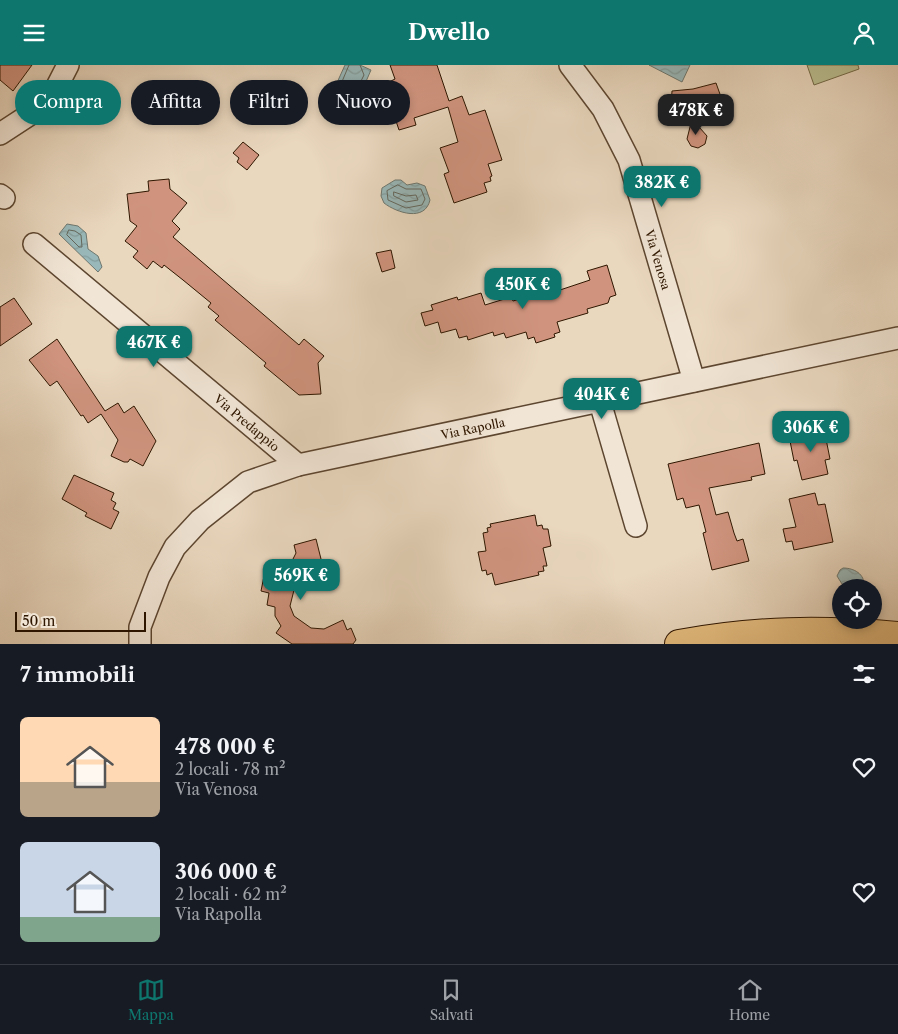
<!DOCTYPE html>
<html lang="it">
<head>
<meta charset="utf-8">
<style>
  :root { --surface:#171b24; --page:#242831; --text:#f1f3f6; --muted:#9ea1a6; --line:#363941; --accent:#0f766e }
  body { margin:0; font-family:"Libre Caslon Text",serif; background:var(--page); color:var(--text); height:100vh; display:flex; flex-direction:column; font-size:19px; white-space:nowrap }
  * { box-sizing:border-box; margin:0 }
  p { font-size:16px; color:var(--muted) }
  .icon { flex:none; width:28px; height:28px; fill:none; stroke:currentColor; stroke-width:2; stroke-linecap:round; stroke-linejoin:round }
  .map { position:relative; height:579px; overflow:hidden }
  .details { display:flex; flex-direction:column; background:var(--surface); flex:1 }
  .details>* { flex:none }
  .guide { position:absolute; left:15px; top:15px; width:500px; height:45px; display:flex; gap:10px }
  .tools { position:absolute; left:832px; top:514px; display:grid; gap:10px }
  .tools a { display:grid; place-items:center; width:50px; height:50px; border-radius:50%; background:var(--surface); box-shadow:0 2px 8px #0003; font-size:25px }
  .scale { position:absolute; left:15px; bottom:12px; width:131px; box-sizing:border-box; padding-left:5px; border:2px solid #2e1600; border-top:0; font-size:14px; line-height:18px; white-space:nowrap; color:#2e1600; -webkit-text-stroke:4px #f1e5d5; paint-order:stroke }
  .price { position:absolute; translate:-50% -42px; padding:0 11px; border-radius:10px; background:var(--accent); color:#fff; font-size:16px; line-height:32px; filter:drop-shadow(0 1px 2px #0008) }
  .price::after { content:''; position:absolute; left:50%; top:30px; width:15px; height:11px; margin-left:-8px; background:inherit; clip-path:polygon(0 0,100% 0,50% 100%) }
  .price.selected { background:#222; color:#fff }
  ul { padding:0; list-style:none }
  li { display:flex; align-items:center; gap:15px; height:125px; padding:0 20px }
  li span { display:grid; place-items:center; flex:none; width:140px; height:100px; border-radius:8px; color:#555 }
  li>.icon { margin-inline-start:auto }
  span .icon { width:60px; height:60px; fill:#fffc; stroke-width:1 }
  li b { font-size:21px }
  h2 { display:flex; justify-content:space-between; align-items:center; height:60px; padding:0 20px; font-size:21px }
  .pill { padding:0 18px; border-radius:22px; background:var(--surface); box-shadow:0 2px 8px #0003; font-size:18px; line-height:45px }
  .pill.selected { background:var(--accent); color:#fff }
  header { display:flex; justify-content:space-between; align-items:center; height:65px; padding:0 20px; background:var(--accent); color:#fff; font-size:22px; font-weight:700 }
  .dock { display:flex; justify-content:space-around; align-items:center; height:70px; border-top:1px solid var(--line); background:var(--surface); font-size:14px; color:var(--muted) }
  .dock a { display:grid; justify-items:center; gap:2px }
  .dock .selected { color:var(--accent) }
  .map>svg:first-child { display:block }
</style>
</head>
<body>
<header><svg class="icon" aria-label="menu" viewBox="0 0 24 24"><path d="M4 6h16M4 12h16M4 18h16"/></svg>Dwello<svg class="icon" aria-label="person" viewBox="0 0 24 24"><circle cx="12" cy="8" r="4"/><path d="M4 21q1-7 8-7t8 7"/></svg></header>
<div class="map">
<svg width="898" height="579" viewBox="0 0 898 579">
  <defs>
    <pattern id="water-waves" width="16" height="10" patternUnits="userSpaceOnUse" patternTransform="scale(1.25)"><rect width="16" height="10" fill="#99b8b9"/><path d="M0 5q4-4 8 0t8 0" fill="none" stroke="#849d9d"/></pattern>
  </defs>
  <rect width="100%" height="100%" fill="#e9d7be"/>
  <filter id="stains"><feTurbulence type="fractalNoise" baseFrequency=".004" numOctaves="4"/><feColorMatrix values="0 0 0 0 .2 0 0 0 0 .09 0 0 0 0 .02 0 0 0 .5 -.17"/></filter>
  <radialGradient id="worn" r=".72"><stop offset=".6" stop-color="#630" stop-opacity="0"/><stop offset="1" stop-color="#630" stop-opacity=".3"/></radialGradient>
  <path fill="#babd8f" stroke="#746a48" d="M807 0H858L859 4 814 20Z"/>
  <g fill="url(#water-waves)" stroke="#6e776f">
    <path d="M345 0H360L371 5 350 53 326 42Z"/>
    <path d="M649 0H690L682 17Z"/>
    <path d="M395 115H401L407 120 417 118 425 121 430 135C425 157 397 148 384 138L381 131 382 123Z"/>
    <path d="M67 159 78 161 86 168 88 184 98 191 102 202 98 207 59 169Z"/>
    <path d="M843 503C854 503 865 509 864 521L855 522 842 519 837 511 840 505Z"/>
  </g>
  <g fill="none" stroke-linecap="round" stroke-linejoin="round">
    <g stroke="#64675c" stroke-width="1">
      <path d="M349 0 333 38 346 46 364 10 360 0"/>
      <path d="M398 120 406 124H421L425 134 422 140 406 143 388 135 387 126Z"/>
      <path d="M394 127 406 131 416 130 418 135 406 137 394 131Z"/>
      <path d="M69 165 75 166 81 170 82 182H79L67 170Z"/>
    </g>
  </g>
  <g fill="#d0947e" stroke="#2e1600">
    <path d="M0 0H32L13 26 0 15Z"/>
    <path d="M390 0H437L449 36 462 31 469 50 485 45 502 95 488 99 492 111 490 112 491 116 484 118 487 127 454 138 444 109 449 107 440 83 458 77 448 42 414 53 416 60 399 65 391 41 396 40 389 17 395 14Z"/>
    <path d="M716 18 721 32 718 34 721 41 679 49 678 41H671L672 26 693 24Z"/>
    <path d="M692 54 707 71 705 79 698 83 691 81 687 74Z"/>
    <path d="M243 77 259 90 247 105 237 97 239 93 233 88Z"/>
    <path d="M169 114 170 124 187 138 172 156 180 164 173 172 299 280 304 274 324 291 318 298 321 329 299 330 264 301 266 298 215 255 219 251 208 242 211 238 183 215 164 200 162 203 153 196 147 204 133 192 138 186 125 176 137 161 130 156 127 129 149 126 148 116Z"/>
    <path d="M391 185 395 203 382 207 376 188Z"/>
    <path d="M607 200 616 230 610 232 608 238 587 244 588 248 557 257 560 267 554 269 555 272 536 278 534 272 528 274 526 267 506 273 504 268 494 271 493 267 468 275 467 271 459 273 456 264 441 268 438 257 425 261 421 248 433 245 431 240 457 232 458 235 481 228 485 240 511 232 513 236 559 222 560 225 590 215 587 206Z"/>
    <path d="M14 233 32 259 0 281V242Z"/>
    <path d="M57 274 105 346 118 338 124 348 134 341 156 376 143 401 130 394 128 397H124L111 391 118 375 101 349 88 358 83 350 81 351 57 316 50 321 29 295Z"/>
    <path d="M824 364 830 394 825 395 828 409 802 415 797 395 794 396 789 371Z"/>
    <path d="M759 378 765 409 751 412 752 415 709 423 716 450 728 447 734 468 737 476 743 474 749 496 712 505 703 468 706 467 699 440 686 443 683 433 677 435 668 399Z"/>
    <path d="M74 410 114 428 111 435 116 438 113 444 119 447 111 464 85 451 87 448 62 434Z"/>
    <path d="M815 428 818 440 825 439 833 477 794 485 792 476 786 477 783 464 796 462 789 434Z"/>
    <path d="M535 450 537 461 542 460 543 464H548L551 481 543 483 547 501H543L544 506 538 507 539 510 495 520 492 508 487 510 486 505 482 506 478 487 486 486 483 468 488 467 487 463 491 462 490 459Z"/>
    <path d="M316 474 324 506 304 511 295 521 290 541 294 551 311 563 324 564 343 555 347 565 351 563 356 575 353 579H292L276 568 281 561 275 551V542L267 540 269 528 261 526 264 511 273 513 291 498 296 488 294 480Z"/>
  </g>
  <g fill="none" stroke-linecap="round" stroke-linejoin="round">
    <defs>
      <g id="minor">
        <path id="s1" d="M570 0 603 44 629 95 694 316"/>
        <path d="M0 69 49 37 68 0"/>
        <path d="M0 130 4 133"/>
        <path id="s2" d="M34 179 298 400"/>
        <path d="M600 337 636 461"/>
        <path id="s3" d="M140 579V562L159 512 175 482 200 455 248 417 298 400 898 273"/>
      </g>
      <path id="major" d="M679 579C755 565 821 564 898 571"/>
    </defs>
    <use href="#minor" stroke="#5d4630" stroke-width="24"/>
    <use href="#major" stroke="#2e1600" stroke-width="30"/>
    <use href="#minor" stroke="#f1e5d5" stroke-width="21"/>
    <use href="#major" stroke="#e4bc7f" stroke-width="28"/>
  </g>
  <g text-anchor="middle" dominant-baseline="central" stroke-width="4" stroke-linejoin="round" paint-order="stroke">
    <g font-size="12" fill="#2e1600" stroke="#f1e5d5">
      <text stroke="none"><textPath href="#s1" startOffset="216">Via Venosa</textPath></text>
      <text stroke="none"><textPath href="#s2" startOffset="278">Via Predappio</textPath></text>
      <text stroke="none"><textPath href="#s3" startOffset="434">Via Rapolla</textPath></text>
    </g>
  </g>
  <rect width="100%" height="100%" filter="url(#stains)"/>
  <rect width="100%" height="100%" fill="url(#worn)"/>
</svg>
<div class="tools">
<a><svg class="icon" aria-label="locate" viewBox="0 0 24 24"><circle cx="12" cy="12" r="6"/><path d="M12 2v4M12 18v4M2 12h4M18 12h4"/></svg></a>
</div>
<div class="scale">50 m</div>
<b class="price selected" style="left:696px;top:71px">478K €</b>
<b class="price" style="left:662px;top:143px">382K €</b>
<b class="price" style="left:523px;top:245px">450K €</b>
<b class="price" style="left:154px;top:303px">467K €</b>
<b class="price" style="left:602px;top:355px">404K €</b>
<b class="price" style="left:811px;top:388px">306K €</b>
<b class="price" style="left:301px;top:536px">569K €</b>
<div class="guide">
<a class="pill selected">Compra</a>
<a class="pill">Affitta</a>
<a class="pill">Filtri</a>
<a class="pill">Nuovo</a>
</div>
</div>
<section class="details">
<h2>7 immobili<svg class="icon" aria-label="filters" viewBox="0 0 24 24"><path d="M4 7h16M4 17h16"/><circle cx="9" cy="7" r="2"/><circle cx="15" cy="17" r="2"/></svg></h2>
<ul>
<li><span style="background:linear-gradient(#ffd9b3 65%,#b9a48a 0)"><svg class="icon" aria-label="home" viewBox="0 0 24 24"><path d="M3 11l9-7 9 7M6 9v11h12V9"/></svg></span><div><b>478 000 €</b><p>2 locali · 78 m²</p><p>Via Venosa</p></div><svg class="icon" aria-label="heart" viewBox="0 0 24 24"><path d="M12 20l-8-8c-3-5 5-10 8-4 3-6 11-1 8 4z"/></svg></li>
<li><span style="background:linear-gradient(#c9d6e8 75%,#7fa58c 0)"><svg class="icon" aria-label="home" viewBox="0 0 24 24"><path d="M3 11l9-7 9 7M6 9v11h12V9"/></svg></span><div><b>306 000 €</b><p>2 locali · 62 m²</p><p>Via Rapolla</p></div><svg class="icon" aria-label="heart" viewBox="0 0 24 24"><path d="M12 20l-8-8c-3-5 5-10 8-4 3-6 11-1 8 4z"/></svg></li>
</ul>
</section>
<nav class="dock">
<a class="selected"><svg class="icon" aria-label="map" viewBox="0 0 24 24"><path d="M3 6l6-2 6 2 6-2v14l-6 2-6-2-6 2zM9 4v14M15 6v14"/></svg>Mappa</a>
<a><svg class="icon" aria-label="saved" viewBox="0 0 24 24"><path d="M7 4h10v16l-5-4-5 4z"/></svg>Salvati</a>
<a><svg class="icon" aria-label="home" viewBox="0 0 24 24"><path d="M3 11l9-7 9 7M6 9v11h12V9"/></svg>Home</a>
</nav>
</body>
</html>
